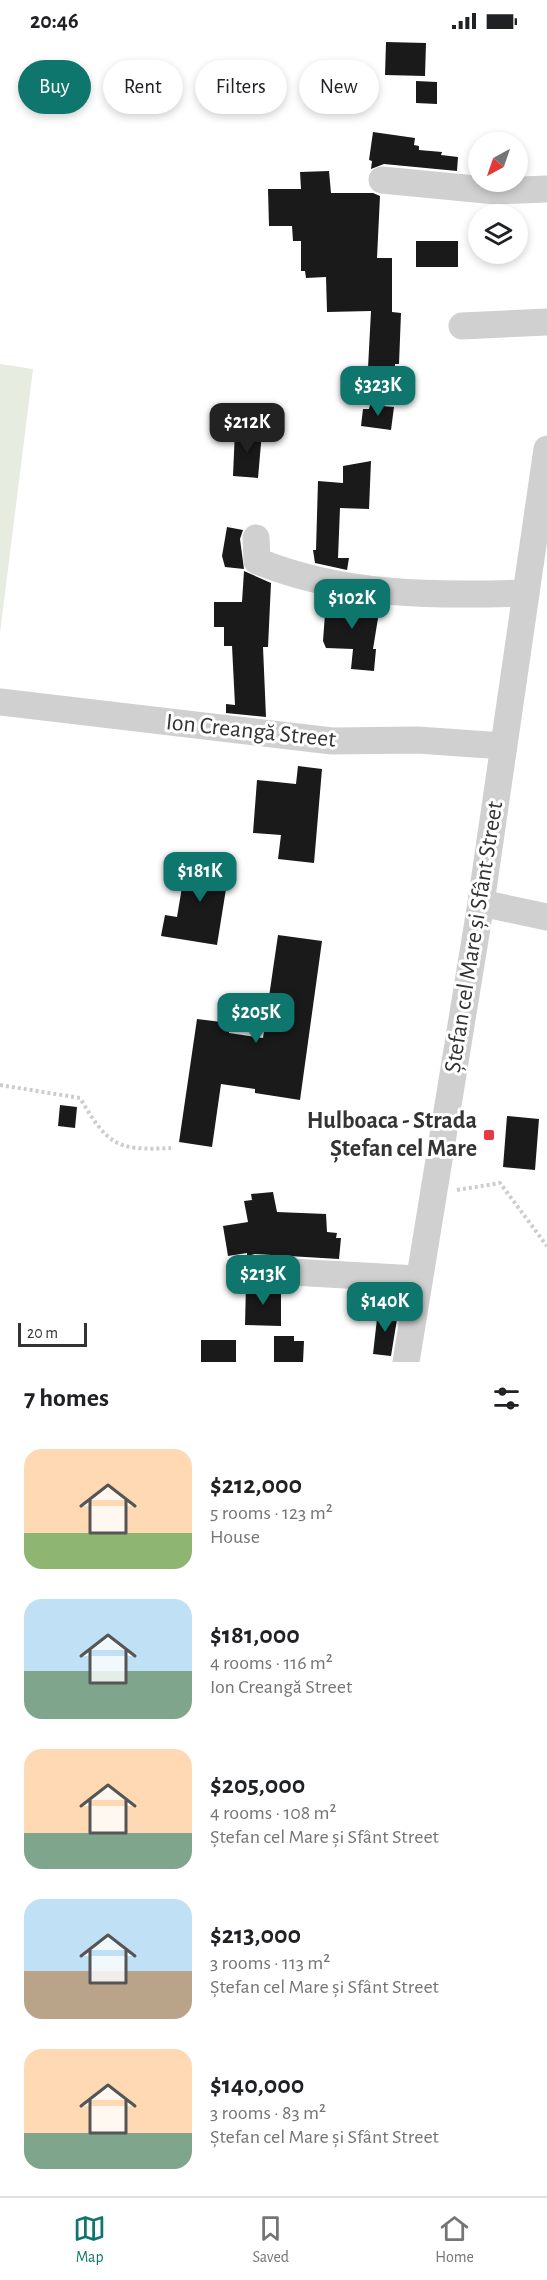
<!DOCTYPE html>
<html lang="en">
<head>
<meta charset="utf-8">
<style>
  :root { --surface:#fff; --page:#f2f2f2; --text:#202124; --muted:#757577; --line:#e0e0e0; --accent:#0f766e }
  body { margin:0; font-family:"Alegreya Sans",sans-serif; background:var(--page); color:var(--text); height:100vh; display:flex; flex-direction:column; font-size:22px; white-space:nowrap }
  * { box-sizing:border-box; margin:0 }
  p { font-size:20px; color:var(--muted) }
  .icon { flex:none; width:33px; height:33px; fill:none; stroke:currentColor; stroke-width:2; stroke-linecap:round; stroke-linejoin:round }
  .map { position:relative; height:1320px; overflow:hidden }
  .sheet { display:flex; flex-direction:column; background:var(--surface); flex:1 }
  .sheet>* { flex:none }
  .guide { position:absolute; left:18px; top:18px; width:512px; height:54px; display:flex; gap:12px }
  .needle { width:39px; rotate:220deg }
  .buttons { position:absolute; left:468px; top:90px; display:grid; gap:12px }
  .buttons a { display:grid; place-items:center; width:60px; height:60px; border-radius:50%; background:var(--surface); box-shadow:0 3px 9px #0003; font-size:30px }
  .scale { position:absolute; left:18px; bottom:15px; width:69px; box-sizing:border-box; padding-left:6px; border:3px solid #333; border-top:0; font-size:16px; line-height:21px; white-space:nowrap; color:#333; -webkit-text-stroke:4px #fff; paint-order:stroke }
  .price { position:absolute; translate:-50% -51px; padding:0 14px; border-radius:12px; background:var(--accent); color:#fff; font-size:20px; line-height:39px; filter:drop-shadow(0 2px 3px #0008) }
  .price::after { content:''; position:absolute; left:50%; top:36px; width:18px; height:14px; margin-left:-9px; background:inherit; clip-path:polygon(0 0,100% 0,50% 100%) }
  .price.selected { background:#222; color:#fff }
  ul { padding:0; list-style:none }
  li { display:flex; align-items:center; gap:18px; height:150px; padding:0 24px }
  li span { display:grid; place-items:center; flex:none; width:168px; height:120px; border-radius:18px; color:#555 }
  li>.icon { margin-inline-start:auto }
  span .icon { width:72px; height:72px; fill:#fffc; stroke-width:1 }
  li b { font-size:26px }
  h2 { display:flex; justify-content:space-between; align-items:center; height:72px; padding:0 24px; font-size:26px }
  .tag { padding:0 21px; border-radius:27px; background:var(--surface); box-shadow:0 3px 9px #0003; font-size:21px; line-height:54px }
  .tag.selected { background:var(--accent); color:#fff }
  .status { display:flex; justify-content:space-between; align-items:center; height:42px; padding:0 30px; background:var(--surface); direction:ltr }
  .status svg { height:16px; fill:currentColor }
  .tabs { display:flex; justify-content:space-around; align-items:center; height:84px; border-top:2px solid var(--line); background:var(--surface); font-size:16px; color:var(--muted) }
  .tabs a { display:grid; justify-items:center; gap:3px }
  .tabs .selected { color:var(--accent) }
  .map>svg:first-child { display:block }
</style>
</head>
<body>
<div class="status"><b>20:46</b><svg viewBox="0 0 49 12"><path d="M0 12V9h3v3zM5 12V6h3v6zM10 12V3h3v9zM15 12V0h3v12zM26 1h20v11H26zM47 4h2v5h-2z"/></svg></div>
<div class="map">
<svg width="547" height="1320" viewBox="0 0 547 1320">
  <rect width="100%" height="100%" fill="#fff"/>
  <path fill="#e6ecdf" d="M0 322 33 327 0 591Z"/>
  <g fill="#1a1a1a">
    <path d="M386 0 426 1 425 34 385 33Z"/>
    <path d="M416 39 437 40V62L416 61Z"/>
    <path d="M373 90 415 96 414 103 419 104V108L442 110 441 113 458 115 457 129 384 122 371 127 372 119 369 118Z"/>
    <path d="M329 129 331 151H373L380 154 377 216H392V270L401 271 399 322H395V327L368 326 371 269 327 270 326 235 306 236 305 229H301V199H293L292 184H269L268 147H301L300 130Z"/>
    <rect x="416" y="199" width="42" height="26"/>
    <path d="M370 363 394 365 391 388 361 384 363 367H369Z"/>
    <path d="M235 388 262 390 258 436 233 434Z"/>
    <path d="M371 419 369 467 340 466 338 516H349L347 528 315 521 313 508H316L318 439 343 441V424Z"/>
    <path d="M227 485 243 488 240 497 244 527 225 525 222 514Z"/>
    <path d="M244 529 271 541 268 605H263L266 675 226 671V662L235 663 232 604H224V585H214V560H242Z"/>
    <path d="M319 555 380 564 373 607H376L374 629 351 627 353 607 326 606 323 599 326 558 320 559Z"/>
    <path d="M298 724 322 727 314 821 278 817 281 793 253 791 257 738 296 742Z"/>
    <path d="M187 815 230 822 217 903 161 894 165 873 177 875Z"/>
    <path d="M278 893 322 899 300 1058 255 1051V1047L221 1042 212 1105 179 1100 197 977 230 981 229 991 263 996Z"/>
    <path d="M60 1063 77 1065 75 1086 58 1084Z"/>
    <path d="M507 1074 539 1077 535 1128 503 1125Z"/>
    <path d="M273 1150 277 1170 326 1172 327 1190 337 1191 336 1196H341L339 1217 255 1212 247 1214V1211L228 1214 223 1184 248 1180 244 1159 252 1158 251 1152Z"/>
    <path d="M246 1242 281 1245V1284L245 1283Z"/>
    <path d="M378 1268 398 1271 391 1314 373 1312Z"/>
    <path d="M274 1294H294V1299H304L303 1320H274Z"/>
    <rect x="201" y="1298" width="35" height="22"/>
  </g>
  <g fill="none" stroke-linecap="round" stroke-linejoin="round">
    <g stroke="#cdcdcd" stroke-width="4" stroke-dasharray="3 3" stroke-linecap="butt">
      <path d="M0 1043 80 1056C108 1103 116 1109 171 1106"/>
      <path d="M457 1148 500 1141 547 1204"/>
    </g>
    <g stroke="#d0d0d0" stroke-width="27">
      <path d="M382 138 496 149 547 147"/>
      <path d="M462 284 547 280"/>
      <path d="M256 496 257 519C343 554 435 554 526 551"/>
      <path d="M0 660 332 699 418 698 503 704"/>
      <path d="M481 861 547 875"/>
      <path d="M254 1228 418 1237"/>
      <path d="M406 1320 481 861 547 407"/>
    </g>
  </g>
  <rect fill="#e63946" stroke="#fff" stroke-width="2" x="483" y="1087" width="12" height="12" rx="3"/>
  <g text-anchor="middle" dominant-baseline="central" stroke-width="6" stroke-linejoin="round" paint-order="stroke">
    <g font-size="24" fill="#333" stroke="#fff">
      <text transform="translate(251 689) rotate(6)">Ion Creangă Street</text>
      <text transform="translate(474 895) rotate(-81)">Ștefan cel Mare și Sfânt Street</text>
    </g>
    <g font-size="24" font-weight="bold" fill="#333" stroke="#fff" text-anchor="end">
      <text x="477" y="1079">Hulboaca - Strada<tspan x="477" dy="28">Ștefan cel Mare</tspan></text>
    </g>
  </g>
</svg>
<div class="buttons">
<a><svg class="needle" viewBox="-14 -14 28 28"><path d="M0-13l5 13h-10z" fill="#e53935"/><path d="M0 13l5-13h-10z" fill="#757577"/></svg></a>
<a><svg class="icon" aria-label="layers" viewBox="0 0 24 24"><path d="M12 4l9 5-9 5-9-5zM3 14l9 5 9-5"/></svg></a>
</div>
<div class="scale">20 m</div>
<b class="price" style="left:378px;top:375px">$323K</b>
<b class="price selected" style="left:247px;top:412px">$212K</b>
<b class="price" style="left:352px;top:588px">$102K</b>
<b class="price" style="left:200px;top:861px">$181K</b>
<b class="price" style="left:256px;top:1002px">$205K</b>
<b class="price" style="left:263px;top:1264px">$213K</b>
<b class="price" style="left:385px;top:1291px">$140K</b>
<div class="guide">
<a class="tag selected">Buy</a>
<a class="tag">Rent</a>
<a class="tag">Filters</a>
<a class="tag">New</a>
</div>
</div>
<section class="sheet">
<h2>7 homes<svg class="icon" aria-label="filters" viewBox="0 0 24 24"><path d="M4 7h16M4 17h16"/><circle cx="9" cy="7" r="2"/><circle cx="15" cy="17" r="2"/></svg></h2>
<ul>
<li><span style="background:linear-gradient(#ffd9b3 70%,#8fb573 0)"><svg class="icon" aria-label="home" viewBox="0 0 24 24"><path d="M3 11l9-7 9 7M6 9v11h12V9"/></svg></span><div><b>$212,000</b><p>5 rooms · 123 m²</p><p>House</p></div></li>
<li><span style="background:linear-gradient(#bfe0f5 60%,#7fa58c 0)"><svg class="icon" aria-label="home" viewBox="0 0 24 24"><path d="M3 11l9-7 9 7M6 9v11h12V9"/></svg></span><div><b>$181,000</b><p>4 rooms · 116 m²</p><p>Ion Creangă Street</p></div></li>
<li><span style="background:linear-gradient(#ffd9b3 70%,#7fa58c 0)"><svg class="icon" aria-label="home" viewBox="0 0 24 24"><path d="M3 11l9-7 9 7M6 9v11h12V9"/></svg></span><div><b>$205,000</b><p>4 rooms · 108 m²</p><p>Ștefan cel Mare și Sfânt Street</p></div></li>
<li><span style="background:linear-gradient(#bfe0f5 60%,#b9a48a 0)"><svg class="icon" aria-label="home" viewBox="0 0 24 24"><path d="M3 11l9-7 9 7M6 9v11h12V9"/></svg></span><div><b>$213,000</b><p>3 rooms · 113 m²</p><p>Ștefan cel Mare și Sfânt Street</p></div></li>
<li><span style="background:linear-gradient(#ffd9b3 70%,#7fa58c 0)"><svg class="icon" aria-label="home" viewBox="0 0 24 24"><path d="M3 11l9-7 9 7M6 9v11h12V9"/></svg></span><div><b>$140,000</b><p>3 rooms · 83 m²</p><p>Ștefan cel Mare și Sfânt Street</p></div></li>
</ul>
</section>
<nav class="tabs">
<a class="selected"><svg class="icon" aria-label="map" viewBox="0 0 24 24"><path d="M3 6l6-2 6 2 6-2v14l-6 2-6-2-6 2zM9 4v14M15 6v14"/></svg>Map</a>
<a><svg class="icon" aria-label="saved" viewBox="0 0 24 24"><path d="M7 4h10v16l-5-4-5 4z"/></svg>Saved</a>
<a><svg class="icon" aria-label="home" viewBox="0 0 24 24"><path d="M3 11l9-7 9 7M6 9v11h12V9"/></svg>Home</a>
</nav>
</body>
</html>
